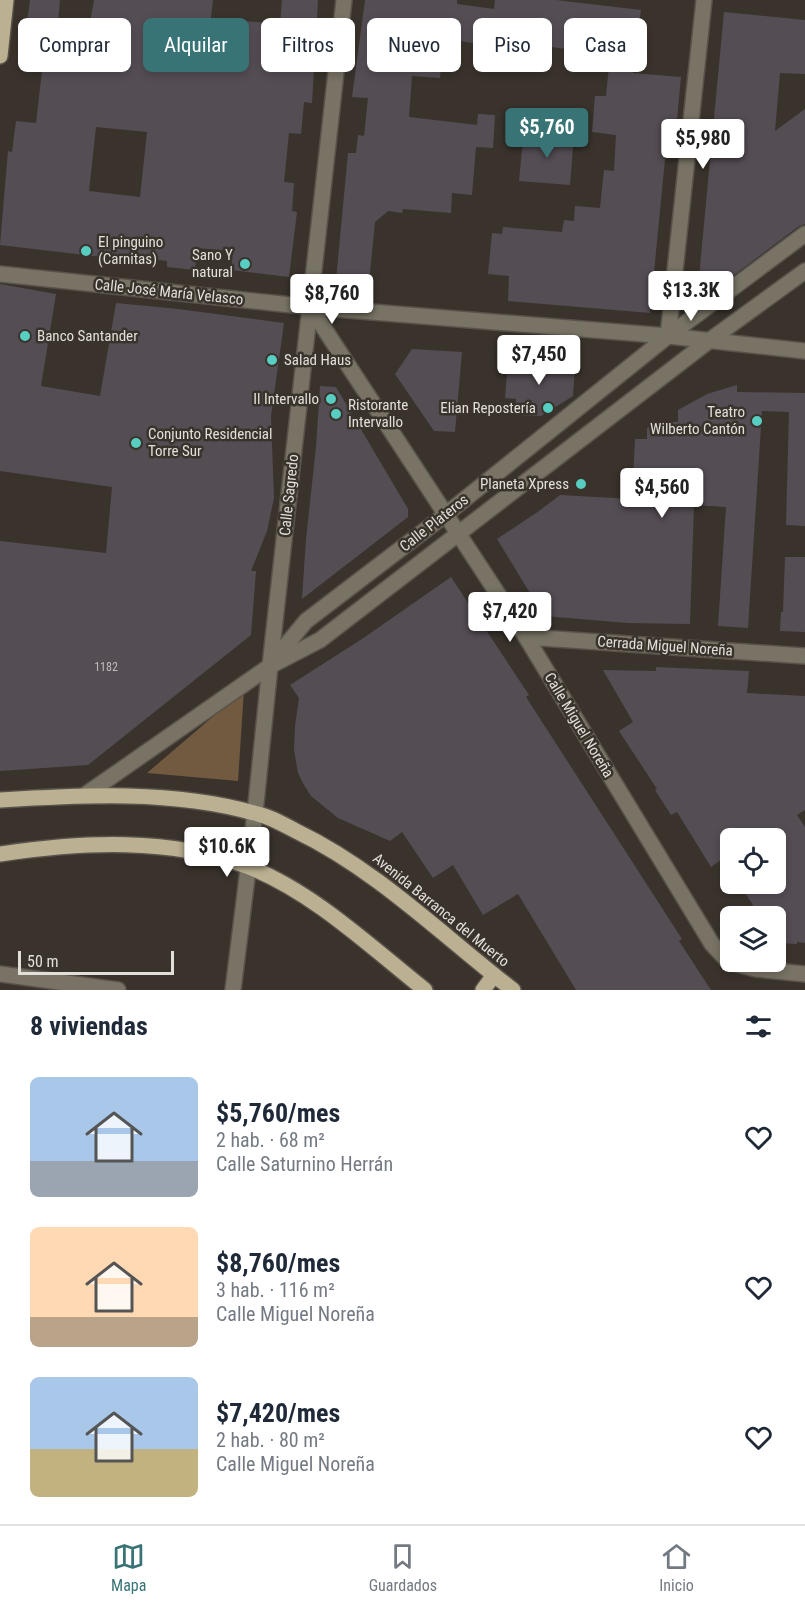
<!DOCTYPE html>
<html lang="es">
<head>
<meta charset="utf-8">
<style>
  :root { --surface:#fff; --page:#f2f2f3; --text:#1f2937; --muted:#747a83; --line:#e0e1e3; --accent:#387375 }
  body { margin:0; font-family:"Roboto Condensed",sans-serif; background:var(--page); color:var(--text); height:100vh; display:flex; flex-direction:column; font-size:22px; white-space:nowrap }
  * { box-sizing:border-box; margin:0 }
  p { font-size:20px; color:var(--muted) }
  .icon { flex:none; width:33px; height:33px; fill:none; stroke:currentColor; stroke-width:2; stroke-linecap:round; stroke-linejoin:round }
  .map { position:relative; height:990px; overflow:hidden }
  .panel { display:flex; flex-direction:column; background:var(--surface); flex:1 }
  .panel>* { flex:none }
  .top-card { position:absolute; left:18px; top:18px; width:770px; height:54px; display:flex; gap:12px }
  .controls { position:absolute; left:720px; top:828px; display:grid; gap:12px }
  .controls a { display:grid; place-items:center; width:66px; height:66px; border-radius:9px; background:var(--surface); box-shadow:0 3px 9px #0003; font-size:30px }
  .scale { position:absolute; left:18px; bottom:15px; width:156px; box-sizing:border-box; padding-left:6px; border:3px solid #e3ded9; border-top:0; font-size:16px; line-height:21px; white-space:nowrap; color:#e3ded9; -webkit-text-stroke:4px #3a332c; paint-order:stroke }
  .price { position:absolute; translate:-50% -51px; padding:0 14px; border-radius:6px; background:#fff; color:#222; font-size:20px; line-height:39px; filter:drop-shadow(0 2px 3px #0008) }
  .price::after { content:''; position:absolute; left:50%; top:36px; width:18px; height:14px; margin-left:-9px; background:inherit; clip-path:polygon(0 0,100% 0,50% 100%) }
  .price.active { background:var(--accent); color:#fff }
  ul { padding:0; list-style:none }
  li { display:flex; align-items:center; gap:18px; height:150px; padding:0 30px }
  li span { display:grid; place-items:center; flex:none; width:168px; height:120px; border-radius:9px; color:#555 }
  li>.icon { margin-inline-start:auto }
  span .icon { width:72px; height:72px; fill:#fffc; stroke-width:1 }
  li b { font-size:26px }
  h2 { display:flex; justify-content:space-between; align-items:center; height:72px; padding:0 30px; font-size:26px }
  .pill { padding:0 21px; border-radius:9px; background:var(--surface); box-shadow:0 3px 9px #0003; font-size:21px; line-height:54px }
  .pill.active { background:var(--accent); color:#fff }
  .dock { display:flex; justify-content:space-around; align-items:center; height:84px; border-top:2px solid var(--line); background:var(--surface); font-size:16px; color:var(--muted) }
  .dock a { display:grid; justify-items:center; gap:3px }
  .dock .active { color:var(--accent) }
  .map>svg:first-child { display:block }
</style>
</head>
<body>
<div class="map">
<svg width="805" height="990" viewBox="0 0 805 990">
  <rect width="100%" height="100%" fill="#3a332c"/>
  <path fill="#715a3f" d="M244 690 238 781 147 773Z"/>
  <g fill="#554d54" fill-rule="evenodd">
    <path d="M30 0H60L57 32 88 34 94 0H213L211 18 280 24 282 0H318L312 103 304 102 301 134 289 133 284 182 294 183 292 211 297 212 289 277 231 270 233 251 197 248 195 270 167 267V261L127 256V260L0 245 8 151 12 152 16 121 36 123 43 62 22 60ZM96 127 147 132 140 197 89 191Z"/>
    <path d="M365 0H457V4L494 9 495 0H556L641 10 633 73 681 77 675 140 667 139 650 313 508 301 509 276 488 274 492 233 502 234 503 227 562 232 564 220 574 221 575 206 600 208 604 170 614 171 616 135 592 132 595 96H606L610 55 551 47 549 61 488 53 489 46 443 38 440 78 412 76 409 117 477 125 478 114 495 115 493 148 476 147 472 195 452 193 451 213 403 209 402 213 388 211 375 222 369 283 336 280 348 153H356L358 135 364 136 368 98 352 97Z"/>
    <path d="M724 12 805 20V74L780 73 775 131 805 109V224L799 226 722 284 699 277Z"/>
    <path d="M537 132 574 135 570 185 519 181 523 139 537 140Z"/>
    <path d="M0 284 56 294 41 386 100 396 116 303 178 309 284 323 271 416 274 498 267 531 251 571H256L251 635 88 765 0 771V541L106 553 112 487 0 471Z"/>
    <path d="M412 349 462 352 455 432 434 431 395 374Z"/>
    <path d="M508 361 575 365 573 396 541 416 515 415 516 399 505 398Z"/>
    <path d="M737 385V392L805 393V526L786 525 789 412 762 411 748 628 718 626 726 507 694 505 690 624 628 623 544 616 497 539 539 511 560 495 632 499 635 439H647V428L656 422H678V410L707 394Z"/>
    <path d="M320 386 336 387 408 509V517L302 599 306 539 316 447Z"/>
    <path d="M785 557H805V632L780 631 781 612H783Z"/>
    <path d="M451 577 529 695 526 697 682 939 679 941 711 990H576L518 894 483 915 453 865 433 878 402 832 390 841 338 818 311 796 304 785 298 773 294 750 295 726 299 698 290 685 362 639Z"/>
    <path d="M656 667 749 671 747 693 805 696V810L797 815 805 827V943L797 942V944L776 943V916H736L753 905 739 884H776V838H730V854L711 867 677 812 671 815 655 790 657 789 619 731 633 722 603 670 656 671Z"/>
  </g>
  <g fill="none" stroke-linecap="round" stroke-linejoin="round">
    <defs>
      <g id="minor">
        <path d="M0 274 310 307 668 336 805 351"/>
        <path d="M310 307 526 637 712 944 729 962 756 969 805 974"/>
        <path d="M668 336 704 0"/>
        <path d="M526 637 805 656"/>
        <path d="M273 661 306 621 445 515 668 336 805 234"/>
        <path d="M85 795 270 666 320 640 710 340 805 271"/>
        <path d="M0 974 118 990"/>
        <path d="M233 990 255 813 270 666 344 0"/>
      </g>
      <g id="major">
        <path d="M0 56 6 0"/>
        <path d="M0 800C83 795 173 790 254 813 269 816 283 824 296 831 377 870 442 935 513 990"/>
        <path d="M0 854C82 842 170 837 249 867 313 892 371 947 425 990"/>
        <path d="M483 990 494 975"/>
      </g>
    </defs>
    <use href="#minor" stroke="#58524b" stroke-width="18"/>
    <use href="#major" stroke="#58524b" stroke-width="18"/>
    <use href="#minor" stroke="#787364" stroke-width="15"/>
    <use href="#major" stroke="#bbb091" stroke-width="15"/>
  </g>
  <g fill="#57cec1" stroke="#3a332c" stroke-width="2">
    <circle cx="86" cy="251" r="6"/>
    <circle cx="245" cy="264" r="6"/>
    <circle cx="25" cy="336" r="6"/>
    <circle cx="272" cy="360" r="6"/>
    <circle cx="331" cy="399" r="6"/>
    <circle cx="548" cy="408" r="6"/>
    <circle cx="336" cy="414" r="6"/>
    <circle cx="757" cy="421" r="6"/>
    <circle cx="136" cy="443" r="6"/>
    <circle cx="581" cy="484" r="6"/>
  </g>
  <g text-anchor="middle" dominant-baseline="central" stroke-width="5" stroke-linejoin="round" paint-order="stroke">
    <g font-size="12" fill="#c0bab8">
      <text x="106" y="667">1182</text>
    </g>
    <g font-size="15" fill="#e3ded9" stroke="#3a332c" text-anchor="start">
      <text x="98" y="242">El pinguino<tspan x="98" dy="17">(Carnitas)</tspan></text>
      <text x="233" y="255" text-anchor="end">Sano Y<tspan x="233" dy="17">natural</tspan></text>
      <text x="37" y="336">Banco Santander</text>
      <text x="284" y="360">Salad Haus</text>
      <text x="319" y="399" text-anchor="end">Il Intervallo</text>
      <text x="348" y="405">Ristorante<tspan x="348" dy="17">Intervallo</tspan></text>
      <text x="536" y="408" text-anchor="end">Elian Repostería</text>
      <text x="745" y="412" text-anchor="end">Teatro<tspan x="745" dy="17">Wilberto Cantón</tspan></text>
      <text x="148" y="434">Conjunto Residencial<tspan x="148" dy="17">Torre Sur</tspan></text>
      <text x="569" y="484" text-anchor="end">Planeta Xpress</text>
    </g>
    <g font-size="15" fill="#e3ded9" stroke="#3a332c">
      <text transform="translate(169 292) rotate(6)">Calle José María Velasco</text>
      <text transform="translate(289 495) rotate(-84)">Calle Sagredo</text>
      <text transform="translate(434 523) rotate(-38)">Calle Plateros</text>
      <text transform="translate(665 646) rotate(4)">Cerrada Miguel Noreña</text>
      <text transform="translate(579 725) rotate(59)">Calle Miguel Noreña</text>
      <text transform="translate(441 910) rotate(39)">Avenida Barranca del Muerto</text>
    </g>
  </g>
</svg>
<div class="controls">
<a><svg class="icon" aria-label="locate" viewBox="0 0 24 24"><circle cx="12" cy="12" r="6"/><path d="M12 2v4M12 18v4M2 12h4M18 12h4"/></svg></a>
<a><svg class="icon" aria-label="layers" viewBox="0 0 24 24"><path d="M12 4l9 5-9 5-9-5zM3 14l9 5 9-5"/></svg></a>
</div>
<div class="scale">50 m</div>
<b class="price active" style="left:547px;top:159px">$5,760</b>
<b class="price" style="left:703px;top:170px">$5,980</b>
<b class="price" style="left:691px;top:322px">$13.3K</b>
<b class="price" style="left:332px;top:325px">$8,760</b>
<b class="price" style="left:539px;top:386px">$7,450</b>
<b class="price" style="left:662px;top:519px">$4,560</b>
<b class="price" style="left:510px;top:643px">$7,420</b>
<b class="price" style="left:227px;top:878px">$10.6K</b>
<div class="top-card">
<a class="pill">Comprar</a>
<a class="pill active">Alquilar</a>
<a class="pill">Filtros</a>
<a class="pill">Nuevo</a>
<a class="pill">Piso</a>
<a class="pill">Casa</a>
</div>
</div>
<section class="panel">
<h2>8 viviendas<svg class="icon" aria-label="filters" viewBox="0 0 24 24"><path d="M4 7h16M4 17h16"/><circle cx="9" cy="7" r="2"/><circle cx="15" cy="17" r="2"/></svg></h2>
<ul>
<li><span style="background:linear-gradient(#a9c7e8 70%,#9aa5b1 0)"><svg class="icon" aria-label="home" viewBox="0 0 24 24"><path d="M3 11l9-7 9 7M6 9v11h12V9"/></svg></span><div><b>$5,760/mes</b><p>2 hab. · 68 m²</p><p>Calle Saturnino Herrán</p></div><svg class="icon" aria-label="heart" viewBox="0 0 24 24"><path d="M12 20l-8-8c-3-5 5-10 8-4 3-6 11-1 8 4z"/></svg></li>
<li><span style="background:linear-gradient(#ffd9b3 75%,#b9a48a 0)"><svg class="icon" aria-label="home" viewBox="0 0 24 24"><path d="M3 11l9-7 9 7M6 9v11h12V9"/></svg></span><div><b>$8,760/mes</b><p>3 hab. · 116 m²</p><p>Calle Miguel Noreña</p></div><svg class="icon" aria-label="heart" viewBox="0 0 24 24"><path d="M12 20l-8-8c-3-5 5-10 8-4 3-6 11-1 8 4z"/></svg></li>
<li><span style="background:linear-gradient(#a9c7e8 60%,#c2b280 0)"><svg class="icon" aria-label="home" viewBox="0 0 24 24"><path d="M3 11l9-7 9 7M6 9v11h12V9"/></svg></span><div><b>$7,420/mes</b><p>2 hab. · 80 m²</p><p>Calle Miguel Noreña</p></div><svg class="icon" aria-label="heart" viewBox="0 0 24 24"><path d="M12 20l-8-8c-3-5 5-10 8-4 3-6 11-1 8 4z"/></svg></li>
</ul>
</section>
<nav class="dock">
<a class="active"><svg class="icon" aria-label="map" viewBox="0 0 24 24"><path d="M3 6l6-2 6 2 6-2v14l-6 2-6-2-6 2zM9 4v14M15 6v14"/></svg>Mapa</a>
<a><svg class="icon" aria-label="saved" viewBox="0 0 24 24"><path d="M7 4h10v16l-5-4-5 4z"/></svg>Guardados</a>
<a><svg class="icon" aria-label="home" viewBox="0 0 24 24"><path d="M3 11l9-7 9 7M6 9v11h12V9"/></svg>Inicio</a>
</nav>
</body>
</html>
